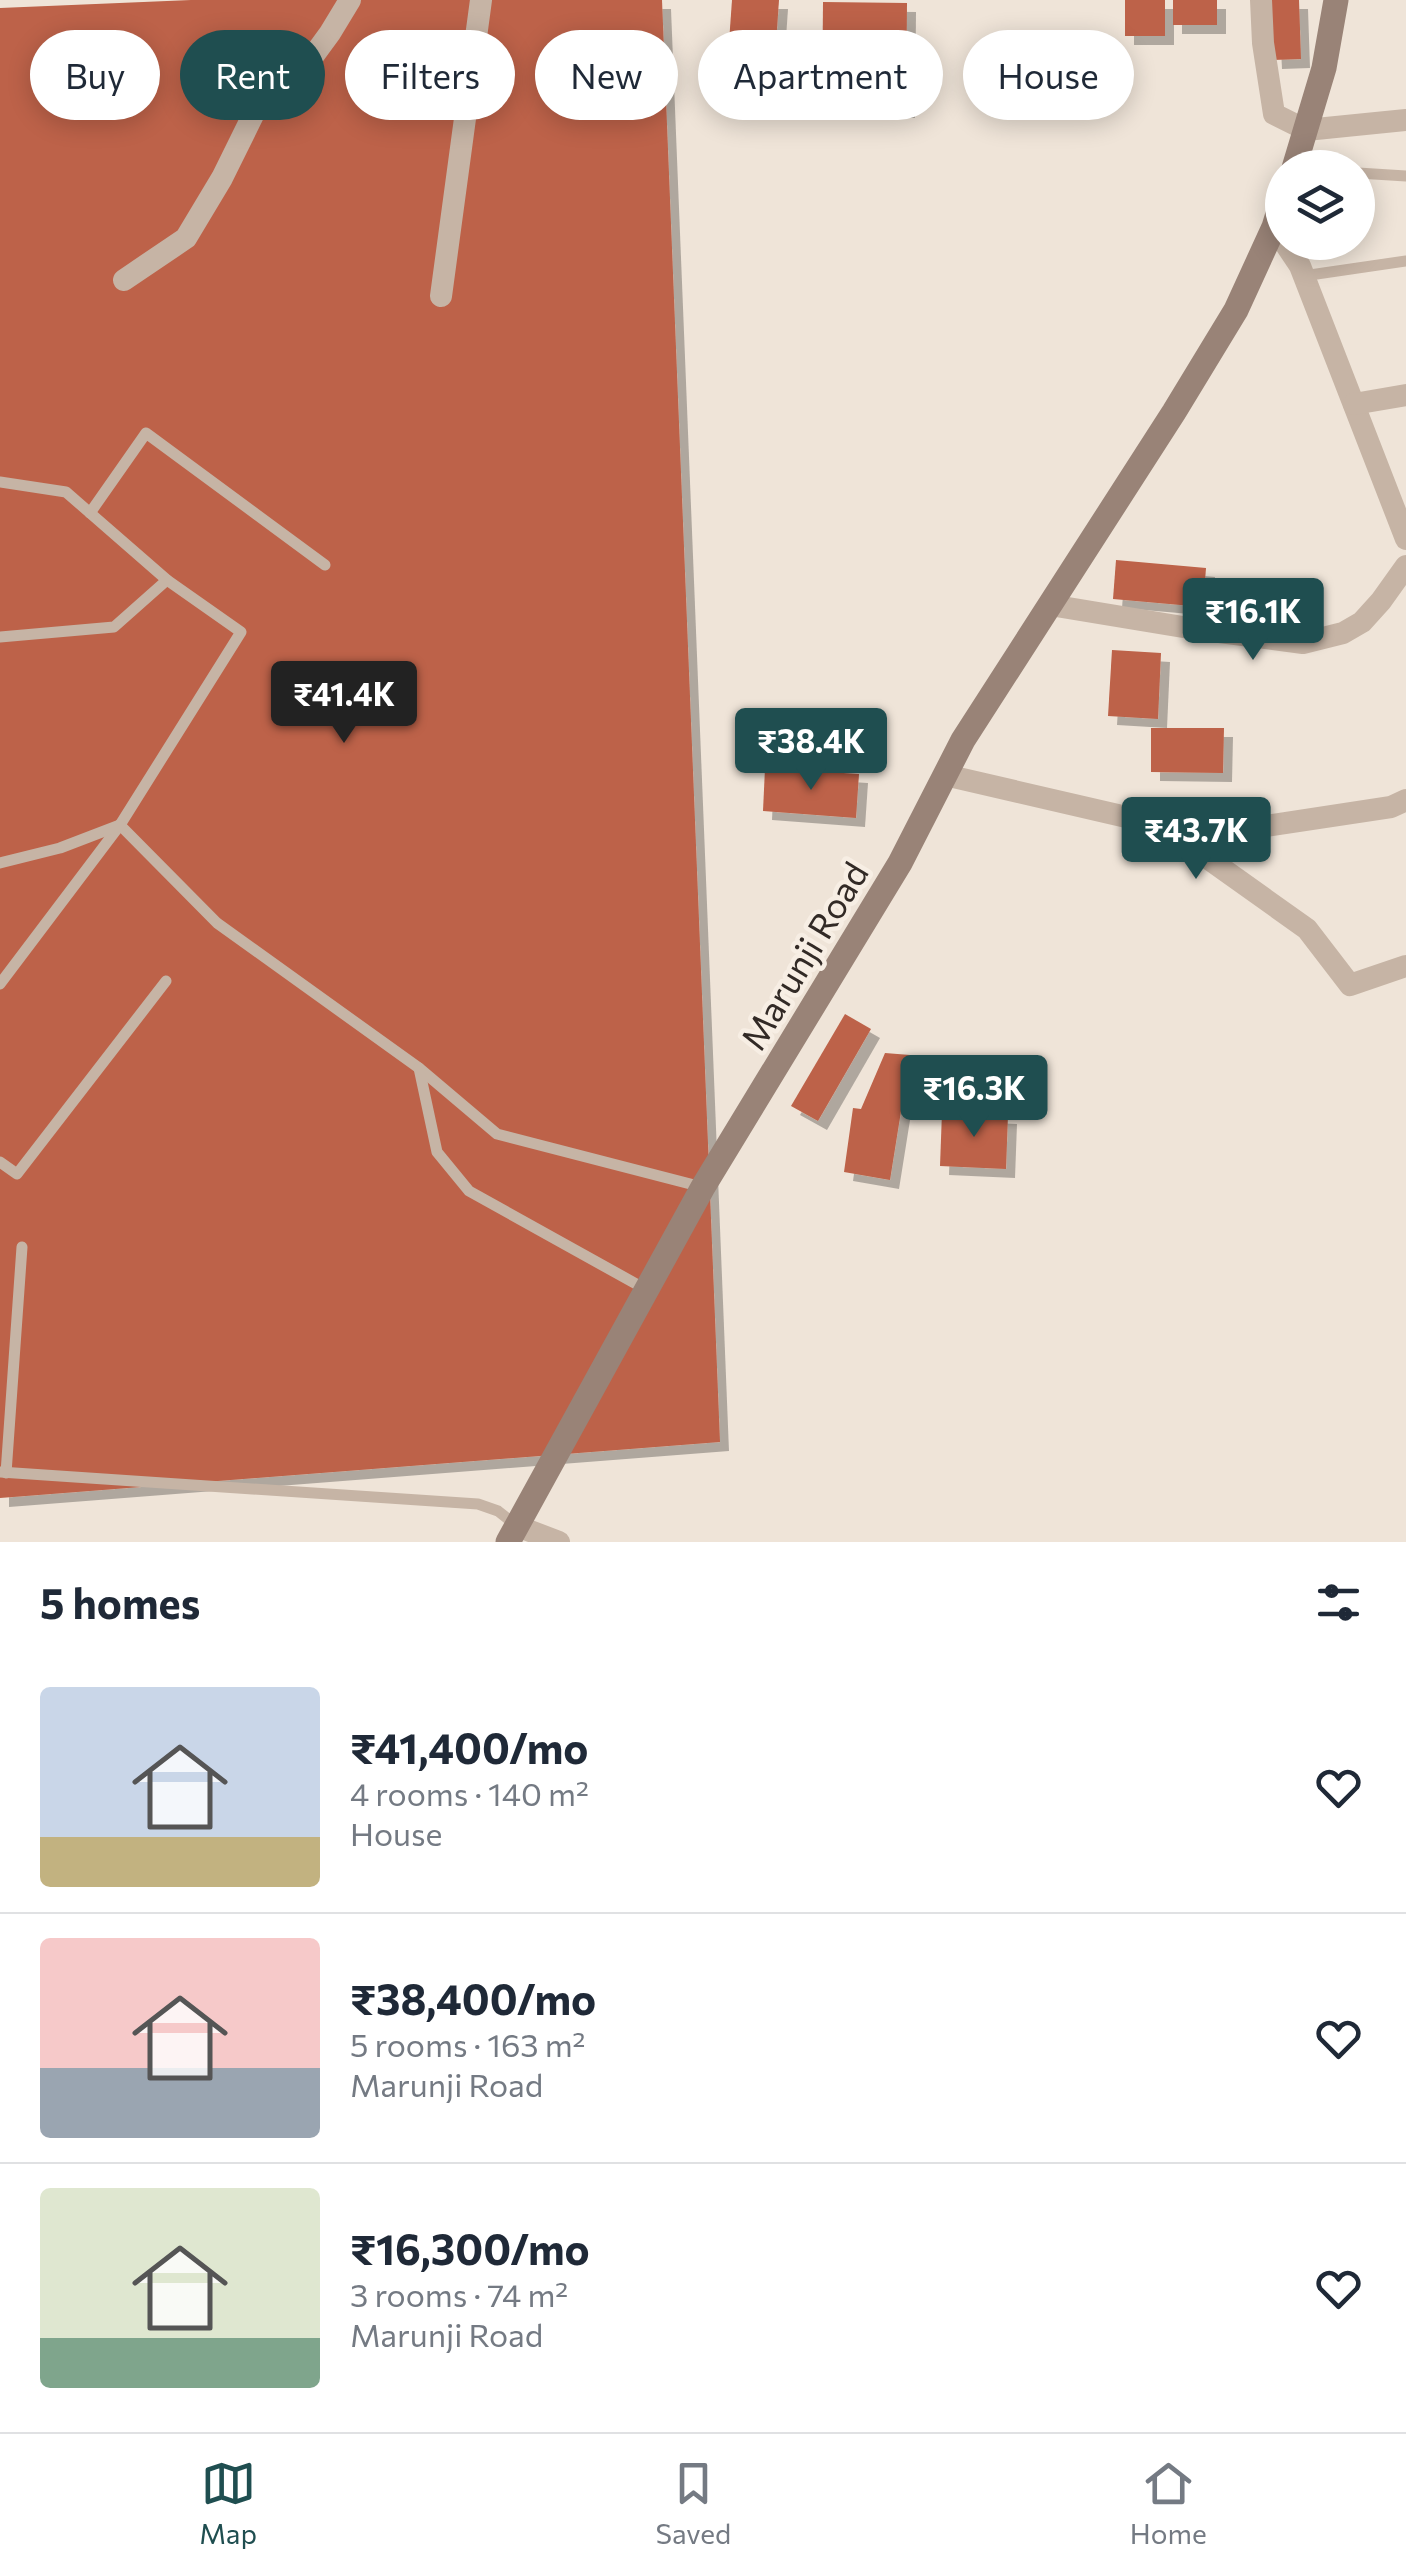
<!DOCTYPE html>
<html lang="en">
<head>
<meta charset="utf-8">
<style>
  :root { --surface:#fff; --page:#f2f2f3; --text:#1f2937; --muted:#747a83; --line:#e0e1e3; --accent:#1f4e50 }
  body { margin:0; font-family:Commissioner,sans-serif; background:var(--page); color:var(--text); height:100vh; display:flex; flex-direction:column; font-size:38px; white-space:nowrap }
  * { box-sizing:border-box; margin:0 }
  p { font-size:32px; color:var(--muted) }
  .icon { flex:none; width:55px; height:55px; fill:none; stroke:currentColor; stroke-width:2; stroke-linecap:round; stroke-linejoin:round }
  .map { position:relative; height:1542px; overflow:hidden }
  .side { display:flex; flex-direction:column; background:var(--surface); flex:1 }
  .side>* { flex:none }
  .guide { position:absolute; left:30px; top:30px; width:1348px; height:90px; display:flex; gap:20px }
  .buttons { position:absolute; left:1265px; top:150px; display:grid; gap:20px }
  .buttons a { display:grid; place-items:center; width:110px; height:110px; border-radius:50%; background:var(--surface); box-shadow:0 5px 25px #0003; font-size:50px }
  .price { position:absolute; translate:-50% -85px; padding:0 22px; border-radius:10px; background:var(--accent); color:#fff; font-size:32px; line-height:65px; filter:drop-shadow(0 2px 5px #0008) }
  .price::after { content:''; position:absolute; left:50%; top:60px; width:30px; height:22px; margin-left:-15px; background:inherit; clip-path:polygon(0 0,100% 0,50% 100%) }
  .price.selected { background:#222; color:#fff }
  ul { padding:0; list-style:none }
  li { display:flex; align-items:center; gap:30px; height:250px; padding:0 40px }
  li+li { border-top:2px solid var(--line) }
  li span { display:grid; place-items:center; flex:none; width:280px; height:200px; border-radius:10px; color:#555 }
  li>.icon { margin-inline-start:auto }
  span .icon { width:120px; height:120px; fill:#fffc; stroke-width:1 }
  li b { font-size:42px }
  h2 { display:flex; justify-content:space-between; align-items:center; height:120px; padding:0 40px; font-size:42px }
  .chip { padding:0 35px; border-radius:45px; background:var(--surface); box-shadow:0 5px 25px #0003; font-size:35px; line-height:90px }
  .chip.selected { background:var(--accent); color:#fff }
  .tabs { display:flex; justify-content:space-around; align-items:center; height:140px; border-top:2px solid var(--line); background:var(--surface); font-size:28px; color:var(--muted) }
  .tabs a { display:grid; justify-items:center; gap:5px }
  .tabs .selected { color:var(--accent) }
  .map>svg:first-child { display:block }
</style>
</head>
<body>
<div class="map">
<svg width="1406" height="1542" viewBox="0 0 1406 1542">
  <defs>
    <filter id="shadow"><feDropShadow dx="9" dy="9" stdDeviation="0" flood-color="#0004"/></filter>
  </defs>
  <rect width="100%" height="100%" fill="#efe4d8"/>
  <g fill="#bd6248" filter="url(#shadow)">
    <path d="M191 0H662L720 1442 0 1498V8Z"/>
    <path d="M732 0H779L774 73 727 70Z"/>
    <rect x="1125" y="0" width="40" height="36"/>
    <rect x="1173" y="0" width="44" height="25"/>
    <path d="M1270 0H1299L1301 59 1273 60Z"/>
    <path d="M823 2 907 3 906 109 822 108Z"/>
    <path d="M1116 560 1206 568 1203 607 1113 599Z"/>
    <path d="M1112 650 1161 653 1158 719 1108 716Z"/>
    <path d="M1151 728H1224L1223 773 1151 772Z"/>
    <path d="M765 768 859 774 856 818 763 811Z"/>
    <path d="M845 1014 871 1029 818 1121 791 1106Z"/>
    <path d="M885 1053 910 1055 890 1180 844 1172 853 1108 861 1109Z"/>
    <path d="M942 1112 1008 1115 1006 1169 940 1166Z"/>
  </g>
  <g fill="none" stroke-linecap="round" stroke-linejoin="round">
    <g stroke="#c6b4a5" stroke-width="11">
      <path d="M1358 173 1406 176"/>
      <path d="M1303 276 1406 261"/>
      <path d="M0 482 66 492 167 580 241 632 120 825 0 984"/>
      <path d="M90 513 146 433 325 565"/>
      <path d="M0 637 114 627 167 580"/>
      <path d="M120 825 217 923 419 1068 497 1134 702 1187"/>
      <path d="M0 863 60 848 120 825"/>
      <path d="M419 1068 437 1152 469 1191 647 1290"/>
      <path d="M0 1162 17 1174 166 981"/>
      <path d="M0 1472 478 1504 498 1511 517 1526"/>
      <path d="M6 1473 22 1247"/>
    </g>
    <g stroke="#c6b4a5" stroke-width="22">
      <path d="M1261 0 1263 43 1274 114 1306 130 1406 120"/>
      <path d="M1284 242 1300 266 1406 539"/>
      <path d="M124 280 186 238 222 178 258 105 300 74 330 33 350 0"/>
      <path d="M441 296 481 0"/>
      <path d="M1354 404 1406 395"/>
      <path d="M1050 605 1189 628 1303 643 1343 633 1362 622 1381 601 1406 566"/>
      <path d="M945 775 1161 825 1307 929 1350 985 1406 966"/>
      <path d="M1180 839 1391 807 1406 800"/>
      <path d="M517 1526 559 1542"/>
    </g>
    <g stroke="#998377" stroke-width="25">
      <path d="M1294 168 1324 68 1336 0"/>
      <path d="M508 1542 703 1187 900 863 963 740 1174 412 1236 310 1274 227 1282 201"/>
    </g>
  </g>
  <g text-anchor="middle" dominant-baseline="central" stroke-width="9" stroke-linejoin="round" paint-order="stroke">
    <g font-size="35" fill="#322a26" stroke="#f7eee4">
      <text transform="translate(803 955) rotate(-59)">Marunji Road</text>
    </g>
  </g>
</svg>
<div class="buttons">
<a><svg class="icon" aria-label="layers" viewBox="0 0 24 24"><path d="M12 4l9 5-9 5-9-5zM3 14l9 5 9-5"/></svg></a>
</div>
<b class="price" style="left:1253px;top:663px">₹16.1K</b>
<b class="price selected" style="left:344px;top:746px">₹41.4K</b>
<b class="price" style="left:811px;top:793px">₹38.4K</b>
<b class="price" style="left:1196px;top:882px">₹43.7K</b>
<b class="price" style="left:974px;top:1140px">₹16.3K</b>
<div class="guide">
<a class="chip">Buy</a>
<a class="chip selected">Rent</a>
<a class="chip">Filters</a>
<a class="chip">New</a>
<a class="chip">Apartment</a>
<a class="chip">House</a>
</div>
</div>
<section class="side">
<h2>5 homes<svg class="icon" aria-label="filters" viewBox="0 0 24 24"><path d="M4 7h16M4 17h16"/><circle cx="9" cy="7" r="2"/><circle cx="15" cy="17" r="2"/></svg></h2>
<ul>
<li><span style="background:linear-gradient(#c9d6e8 75%,#c2b280 0)"><svg class="icon" aria-label="home" viewBox="0 0 24 24"><path d="M3 11l9-7 9 7M6 9v11h12V9"/></svg></span><div><b>₹41,400/mo</b><p>4 rooms · 140 m²</p><p>House</p></div><svg class="icon" aria-label="heart" viewBox="0 0 24 24"><path d="M12 20l-8-8c-3-5 5-10 8-4 3-6 11-1 8 4z"/></svg></li>
<li><span style="background:linear-gradient(#f6c9c9 65%,#9aa5b1 0)"><svg class="icon" aria-label="home" viewBox="0 0 24 24"><path d="M3 11l9-7 9 7M6 9v11h12V9"/></svg></span><div><b>₹38,400/mo</b><p>5 rooms · 163 m²</p><p>Marunji Road</p></div><svg class="icon" aria-label="heart" viewBox="0 0 24 24"><path d="M12 20l-8-8c-3-5 5-10 8-4 3-6 11-1 8 4z"/></svg></li>
<li><span style="background:linear-gradient(#dfe7d0 75%,#7fa58c 0)"><svg class="icon" aria-label="home" viewBox="0 0 24 24"><path d="M3 11l9-7 9 7M6 9v11h12V9"/></svg></span><div><b>₹16,300/mo</b><p>3 rooms · 74 m²</p><p>Marunji Road</p></div><svg class="icon" aria-label="heart" viewBox="0 0 24 24"><path d="M12 20l-8-8c-3-5 5-10 8-4 3-6 11-1 8 4z"/></svg></li>
</ul>
</section>
<nav class="tabs">
<a class="selected"><svg class="icon" aria-label="map" viewBox="0 0 24 24"><path d="M3 6l6-2 6 2 6-2v14l-6 2-6-2-6 2zM9 4v14M15 6v14"/></svg>Map</a>
<a><svg class="icon" aria-label="saved" viewBox="0 0 24 24"><path d="M7 4h10v16l-5-4-5 4z"/></svg>Saved</a>
<a><svg class="icon" aria-label="home" viewBox="0 0 24 24"><path d="M3 11l9-7 9 7M6 9v11h12V9"/></svg>Home</a>
</nav>
</body>
</html>
